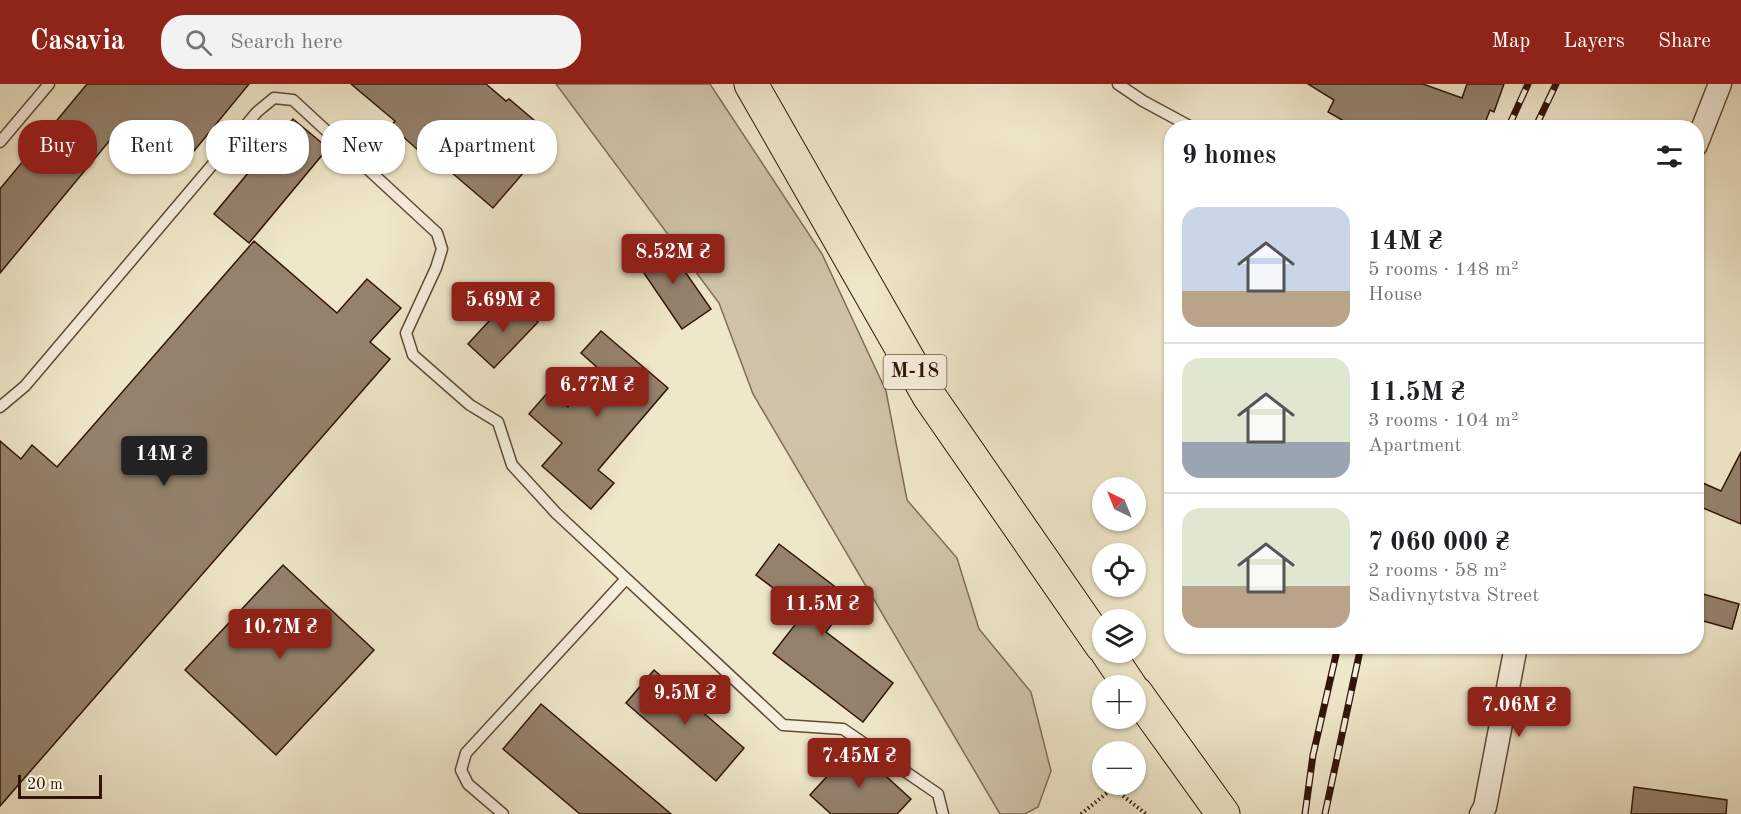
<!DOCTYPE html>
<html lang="en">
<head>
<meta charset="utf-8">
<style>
  :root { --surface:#fff; --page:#f2f2f2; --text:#202124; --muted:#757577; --line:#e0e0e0; --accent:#8f2418 }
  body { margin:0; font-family:"Old Standard TT",serif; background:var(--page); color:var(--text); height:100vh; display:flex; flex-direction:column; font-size:22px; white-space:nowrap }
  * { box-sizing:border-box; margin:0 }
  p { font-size:20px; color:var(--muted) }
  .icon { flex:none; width:33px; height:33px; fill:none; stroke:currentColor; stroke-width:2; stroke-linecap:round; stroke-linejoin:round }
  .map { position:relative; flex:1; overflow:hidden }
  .side { position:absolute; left:1164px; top:36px; width:540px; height:534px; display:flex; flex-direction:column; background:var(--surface); border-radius:24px; box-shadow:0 2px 4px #0004 }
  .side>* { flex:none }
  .guide { position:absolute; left:18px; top:36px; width:570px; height:54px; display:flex; gap:12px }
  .needle { width:39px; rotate:317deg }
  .tools { position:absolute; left:1092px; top:393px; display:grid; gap:12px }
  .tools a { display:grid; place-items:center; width:54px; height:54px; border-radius:50%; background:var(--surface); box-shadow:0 2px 4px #0004; font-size:30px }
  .scale { position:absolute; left:18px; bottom:15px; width:84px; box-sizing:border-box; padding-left:6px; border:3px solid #321408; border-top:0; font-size:16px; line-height:21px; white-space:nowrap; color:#321408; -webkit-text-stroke:4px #f5efdd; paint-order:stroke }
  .price { position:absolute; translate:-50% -51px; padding:0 14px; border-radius:6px; background:var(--accent); color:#fff; font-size:20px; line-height:39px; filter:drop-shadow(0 2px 3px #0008) }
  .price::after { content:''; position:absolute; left:50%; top:36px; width:18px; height:14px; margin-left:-9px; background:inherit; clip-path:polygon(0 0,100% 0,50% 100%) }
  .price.selected { background:#222; color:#fff }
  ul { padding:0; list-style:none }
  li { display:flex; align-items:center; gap:18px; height:150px; padding:0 18px }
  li+li { border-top:2px solid var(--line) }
  li span { display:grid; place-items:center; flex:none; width:168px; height:120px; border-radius:18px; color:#555 }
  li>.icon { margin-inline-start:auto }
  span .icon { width:72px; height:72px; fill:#fffc; stroke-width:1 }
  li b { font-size:26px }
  h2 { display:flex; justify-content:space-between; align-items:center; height:72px; padding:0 18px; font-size:26px }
  .tag { padding:0 21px; border-radius:24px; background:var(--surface); box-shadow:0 2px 4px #0004; font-size:21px; line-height:54px }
  .tag.selected { background:var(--accent); color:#fff }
  header { display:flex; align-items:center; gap:36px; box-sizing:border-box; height:84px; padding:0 30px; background:var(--accent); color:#fff }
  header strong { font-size:28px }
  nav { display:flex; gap:33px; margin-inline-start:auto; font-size:21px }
  .search { width:420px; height:54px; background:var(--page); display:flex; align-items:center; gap:15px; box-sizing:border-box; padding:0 21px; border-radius:24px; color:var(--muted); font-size:22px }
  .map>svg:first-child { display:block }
</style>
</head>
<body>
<header>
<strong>Casavia</strong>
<div class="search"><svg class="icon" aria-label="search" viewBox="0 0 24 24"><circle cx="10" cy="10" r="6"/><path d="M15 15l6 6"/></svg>Search here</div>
<nav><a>Map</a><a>Layers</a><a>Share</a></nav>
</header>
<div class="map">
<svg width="1741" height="730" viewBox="0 0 1741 730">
  <rect width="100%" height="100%" fill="#efe7ca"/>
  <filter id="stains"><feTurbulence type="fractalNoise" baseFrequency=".00333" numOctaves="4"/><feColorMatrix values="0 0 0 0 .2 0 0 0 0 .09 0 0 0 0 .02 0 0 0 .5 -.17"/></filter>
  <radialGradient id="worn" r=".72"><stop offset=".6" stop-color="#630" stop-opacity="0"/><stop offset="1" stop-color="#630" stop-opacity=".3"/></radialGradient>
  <path fill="#cfc3a9" stroke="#806c58" stroke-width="1.5" d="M556 0H710L822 170 886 307 907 416 957 474 979 545 1031 608 1051 687 1038 723 1025 730H1000L753 310 719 219Z"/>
  <g fill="#94826d" stroke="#321408" stroke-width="1.5">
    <path d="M87 0H249L180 84 125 38 0 189V105Z"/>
    <path d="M351 0H486L506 17 509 15 554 53 493 124 430 70 427 74 391 42 395 37Z"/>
    <path d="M1308 0H1423L1462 14 1467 0H1504L1494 28 1490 26 1483 44H1356L1328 28 1334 16Z"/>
    <path d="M293 35 328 64 249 159 214 130Z"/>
    <path d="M663 156 711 225 682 245 635 176Z"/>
    <path d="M254 157 337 229 367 195 401 224 370 258 390 275 0 722V357L21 375 32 361 57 383Z"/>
    <path d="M511 213 538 238 494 284 468 260Z"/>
    <path d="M601 247 668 304 598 386 614 399 591 425 542 382 562 359 529 330 549 307 568 323 600 286 581 269Z"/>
    <path d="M1741 368V440L1696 421V396L1721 407Z"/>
    <path d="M779 460 851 515 826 548 893 599 863 638 773 569 805 528 756 491Z"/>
    <path d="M283 481 374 566 276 671 185 586Z"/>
    <path d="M1696 508 1739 520 1732 545 1696 535Z"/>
    <path d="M654 586 744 664 716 697 626 619Z"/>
    <path d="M541 620 671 730H580L503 665Z"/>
    <path d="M854 663 911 715 897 730H831L810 711Z"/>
    <path d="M1634 703 1727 716 1726 730H1631Z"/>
  </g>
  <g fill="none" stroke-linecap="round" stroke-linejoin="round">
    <defs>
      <g id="lane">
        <path d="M1118 0 1143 17 1193 44"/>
        <path d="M0 58 49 0"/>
        <path d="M0 323 25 302 257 28 274 14 293 16 437 149 442 165 436 184 406 249 413 271 470 321 498 338 512 381 556 429 783 641 843 645 938 710 943 730"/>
        <path d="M503 730 468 700 461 686 466 669 625 496"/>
      </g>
      <g id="street">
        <path d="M1696 61 1720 0"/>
        <path d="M1481 730 1485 723 1516 562"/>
      </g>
      <g id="highway">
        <path d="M751 0 929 312 1102 562"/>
        <path d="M1107 568 1130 602"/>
        <path d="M1136 609 1223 730"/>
      </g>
    </defs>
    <use href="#lane" stroke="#614938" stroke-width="13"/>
    <use href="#street" stroke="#614938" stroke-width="25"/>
    <use href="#highway" stroke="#321408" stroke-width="35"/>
    <path stroke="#321408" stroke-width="4" stroke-dasharray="1.5 3" stroke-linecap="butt" d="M1081 730 1113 704 1146 730"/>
    <use href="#lane" stroke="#f5efdd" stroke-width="10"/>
    <use href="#street" stroke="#f5efdd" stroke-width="22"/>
    <use href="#highway" stroke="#efe7ca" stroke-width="33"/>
    <defs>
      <g id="rail">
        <path d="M1508 44 1528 0"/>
        <path d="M1535 44 1556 0"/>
        <path d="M1305 730 1313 671 1338 562"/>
        <path d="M1325 730 1361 562"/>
      </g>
    </defs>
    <use href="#rail" stroke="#321408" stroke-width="7"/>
    <use href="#rail" stroke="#f5efdd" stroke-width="4.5" stroke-dasharray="14" stroke-linecap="butt"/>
  </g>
  <g text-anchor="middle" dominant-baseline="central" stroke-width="4.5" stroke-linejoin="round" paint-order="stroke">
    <rect fill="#f5efdd" stroke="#6c5648" stroke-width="1.5" x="883.5" y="271" width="63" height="34" rx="4.5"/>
    <g font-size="20" font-weight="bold" fill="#321408">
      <text x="915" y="288">М-18</text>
    </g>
  </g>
  <rect width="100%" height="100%" filter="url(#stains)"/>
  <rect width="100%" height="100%" fill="url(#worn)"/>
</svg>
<div class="tools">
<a><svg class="needle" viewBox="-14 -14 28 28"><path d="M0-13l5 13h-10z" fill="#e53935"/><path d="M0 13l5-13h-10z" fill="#757577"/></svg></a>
<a><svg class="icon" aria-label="locate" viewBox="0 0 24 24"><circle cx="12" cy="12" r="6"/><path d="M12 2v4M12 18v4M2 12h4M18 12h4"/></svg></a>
<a><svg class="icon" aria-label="layers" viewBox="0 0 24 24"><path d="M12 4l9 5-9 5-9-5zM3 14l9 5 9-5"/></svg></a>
<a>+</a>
<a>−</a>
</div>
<div class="scale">20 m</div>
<b class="price" style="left:673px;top:201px">8.52M ₴</b>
<b class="price" style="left:503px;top:249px">5.69M ₴</b>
<b class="price" style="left:597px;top:334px">6.77M ₴</b>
<b class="price selected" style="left:164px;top:403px">14M ₴</b>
<b class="price" style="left:822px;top:553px">11.5M ₴</b>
<b class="price" style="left:280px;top:576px">10.7M ₴</b>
<b class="price" style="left:685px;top:642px">9.5M ₴</b>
<b class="price" style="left:1519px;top:654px">7.06M ₴</b>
<b class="price" style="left:859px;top:705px">7.45M ₴</b>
<div class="guide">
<a class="tag selected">Buy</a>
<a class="tag">Rent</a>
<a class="tag">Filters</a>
<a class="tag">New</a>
<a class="tag">Apartment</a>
</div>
<section class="side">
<h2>9 homes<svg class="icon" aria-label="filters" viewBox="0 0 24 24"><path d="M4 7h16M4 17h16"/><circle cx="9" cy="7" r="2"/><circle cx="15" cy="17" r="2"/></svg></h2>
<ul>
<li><span style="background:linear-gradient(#c9d6e8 70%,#b9a48a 0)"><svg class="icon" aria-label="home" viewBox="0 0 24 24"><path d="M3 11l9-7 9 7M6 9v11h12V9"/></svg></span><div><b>14M ₴</b><p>5 rooms · 148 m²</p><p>House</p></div></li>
<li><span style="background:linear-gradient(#dfe7d0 70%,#9aa5b1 0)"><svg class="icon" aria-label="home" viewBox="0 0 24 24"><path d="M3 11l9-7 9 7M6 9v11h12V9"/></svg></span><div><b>11.5M ₴</b><p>3 rooms · 104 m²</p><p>Apartment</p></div></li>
<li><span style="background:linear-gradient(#dfe7d0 65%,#b9a48a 0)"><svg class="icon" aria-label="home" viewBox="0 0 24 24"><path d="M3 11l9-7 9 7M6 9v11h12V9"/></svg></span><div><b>7 060 000 ₴</b><p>2 rooms · 58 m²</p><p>Sadivnytstva Street</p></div></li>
</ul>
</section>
</div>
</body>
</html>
